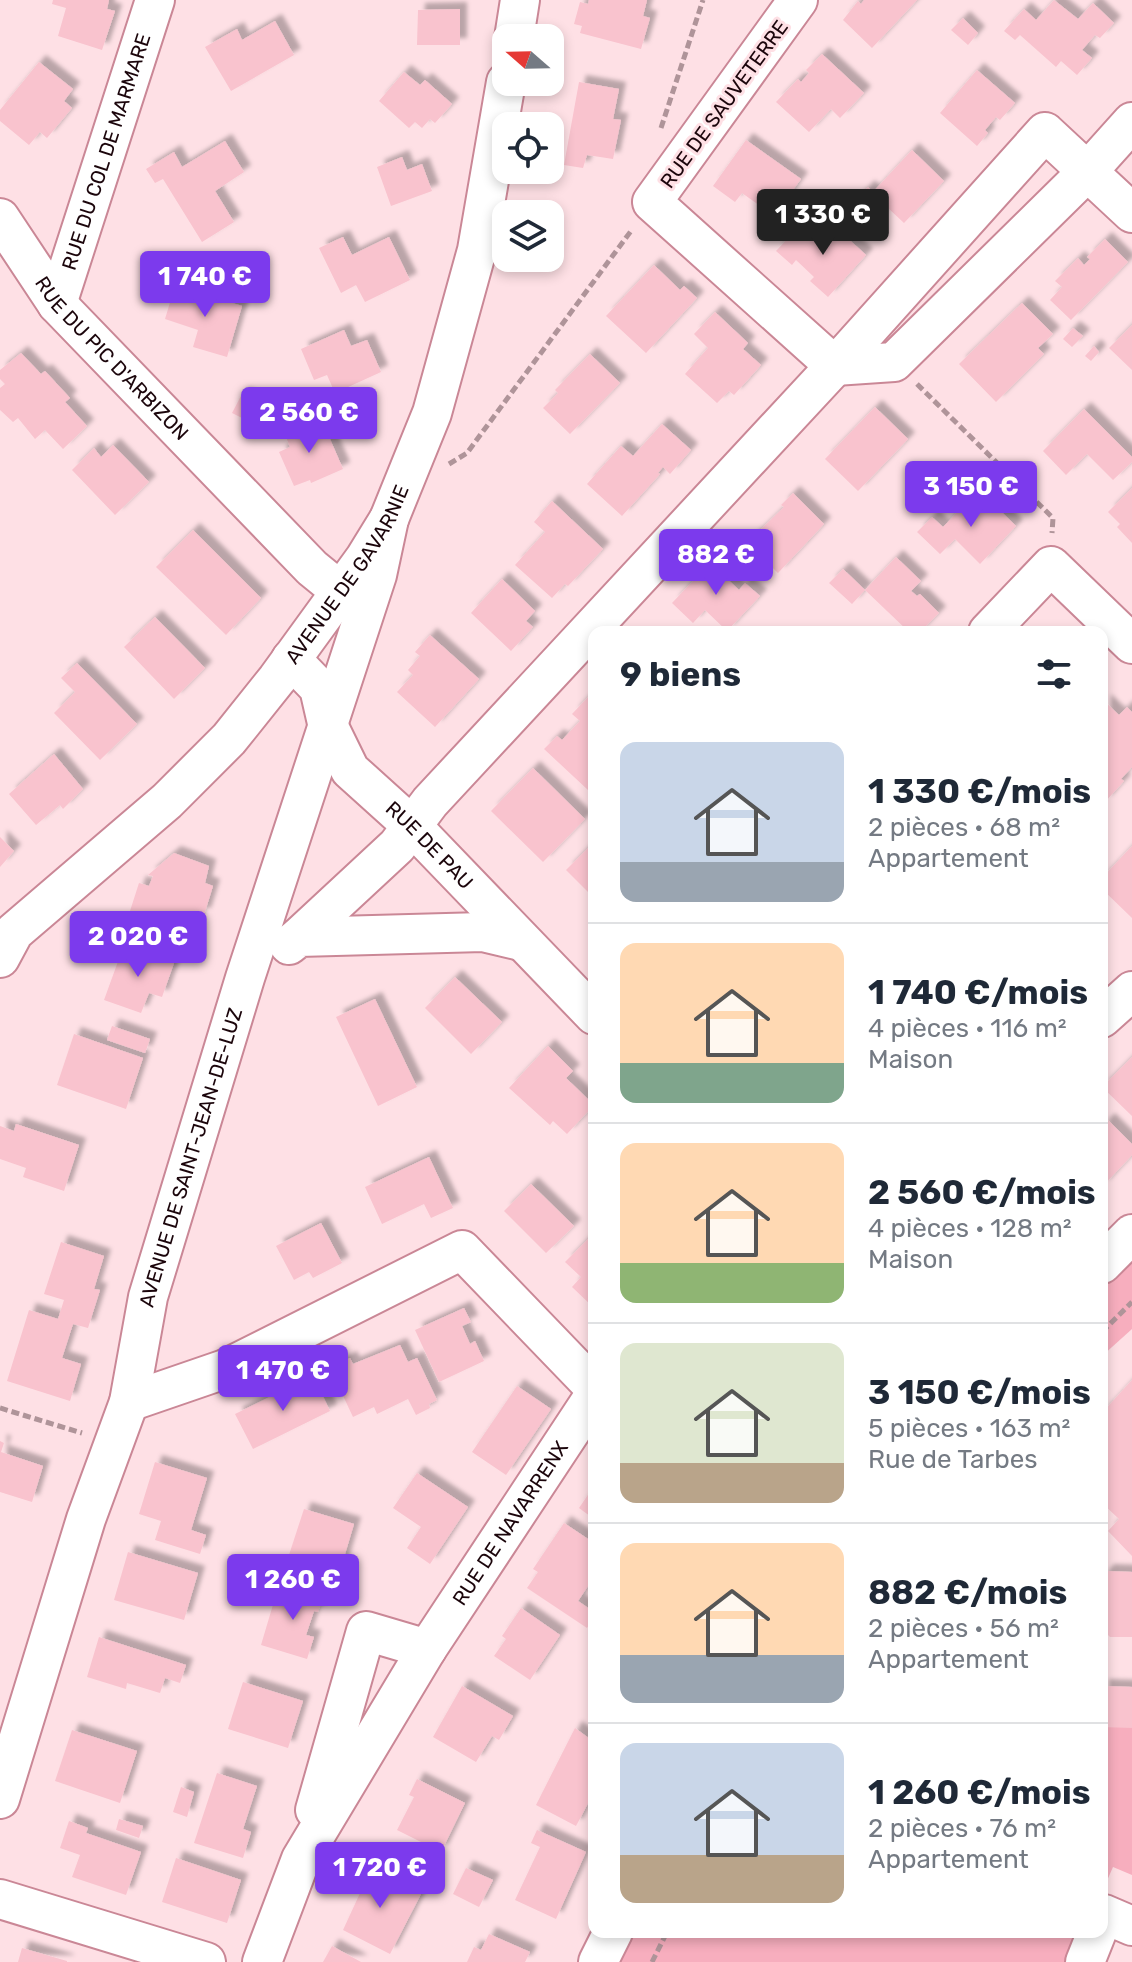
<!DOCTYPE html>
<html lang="fr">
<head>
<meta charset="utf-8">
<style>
  :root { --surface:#fff; --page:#f2f2f3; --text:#1f2937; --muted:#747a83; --line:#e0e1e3; --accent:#7c3aed }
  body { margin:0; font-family:Rubik,sans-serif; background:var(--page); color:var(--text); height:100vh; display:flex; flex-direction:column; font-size:30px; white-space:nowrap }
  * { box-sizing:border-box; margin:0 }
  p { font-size:26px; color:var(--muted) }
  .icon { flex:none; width:44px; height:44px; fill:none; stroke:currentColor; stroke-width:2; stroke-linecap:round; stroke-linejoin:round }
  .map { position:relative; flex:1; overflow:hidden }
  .panel { position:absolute; left:588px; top:626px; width:520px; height:1312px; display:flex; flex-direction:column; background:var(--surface); border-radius:16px; box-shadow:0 4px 12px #0003 }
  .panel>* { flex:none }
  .needle { width:52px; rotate:290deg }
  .fabs { position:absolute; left:492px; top:24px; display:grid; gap:16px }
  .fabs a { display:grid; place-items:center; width:72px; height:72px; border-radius:16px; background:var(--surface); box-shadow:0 4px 12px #0003; font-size:40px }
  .price { position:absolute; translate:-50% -68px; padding:0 18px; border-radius:8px; background:var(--accent); color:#fff; font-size:26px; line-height:52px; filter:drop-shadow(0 2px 4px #0008) }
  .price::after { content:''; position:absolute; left:50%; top:48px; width:24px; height:18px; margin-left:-12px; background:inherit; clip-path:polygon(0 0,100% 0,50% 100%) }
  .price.selected { background:#222; color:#fff }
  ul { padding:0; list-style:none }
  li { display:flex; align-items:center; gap:24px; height:200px; padding:0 32px }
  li+li { border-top:2px solid var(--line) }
  li span { display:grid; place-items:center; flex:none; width:224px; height:160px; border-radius:16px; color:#555 }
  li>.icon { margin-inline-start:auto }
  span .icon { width:96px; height:96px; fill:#fffc; stroke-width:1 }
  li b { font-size:34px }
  h2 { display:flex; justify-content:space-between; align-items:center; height:96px; padding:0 32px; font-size:34px }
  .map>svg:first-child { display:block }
</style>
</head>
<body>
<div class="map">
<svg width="1132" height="1962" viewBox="0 0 1132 1962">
  <defs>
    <filter id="shadow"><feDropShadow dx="7" dy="-7" stdDeviation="2" flood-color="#0004"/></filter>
  </defs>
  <rect width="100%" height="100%" fill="#fee0e5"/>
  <g fill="#f7aebe">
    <path d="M1132 1261V1329L1102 1356V1290Z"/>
    <path d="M1102 1725H1132V1875L1113 1867 1102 1892Z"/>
    <path d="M631 1932H1085L1072 1962H616Z"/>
  </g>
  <g fill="#f9c3ce" filter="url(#shadow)">
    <path d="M53 0H109L107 9 115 11 102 50 58 36 66 8 52 4Z"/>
    <path d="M589 0H647L643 16 650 18 641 49 580 33 582 26 574 24 580 2 588 4Z"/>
    <path d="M864 0H917L872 48 843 20 858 1 861 4Z"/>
    <path d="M1054 0 1078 19 1093 3 1114 23 1100 38 1095 35 1082 50 1092 58 1077 75 1061 61 1056 67 1020 35 1015 40 1004 31 1024 9 1036 20Z"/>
    <path d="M460 9V45H417L418 10Z"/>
    <path d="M963 18 978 33 968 45 951 30Z"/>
    <path d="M275 21 294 55 231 91 205 47 237 29 242 40Z"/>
    <path d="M822 54 864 93 840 118 831 109 809 132 776 102 798 79 801 82 809 73 806 70Z"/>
    <path d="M39 62 73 89 64 101 72 108 47 138 40 132 29 145 0 121V110Z"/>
    <path d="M977 70 1015 103 1000 120 996 117 985 130 988 133 977 146 940 113Z"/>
    <path d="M404 72 420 85 425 80 452 104 435 123 430 119 422 128 415 122 409 128 379 101Z"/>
    <path d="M579 82 619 89 613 119 621 120 613 159 587 155 583 168 564 165Z"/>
    <path d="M746 140 801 179 774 216 742 193 735 202 713 186Z"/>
    <path d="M225 141 244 172 215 191 234 222 202 242 163 179 155 183 146 169 174 152 182 167Z"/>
    <path d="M912 150 944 181 904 223 888 208 874 222 854 202 868 187 873 192Z"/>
    <path d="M402 157 407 170 422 164 432 191 391 206 377 167Z"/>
    <path d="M831 223 866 255 828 297 810 281 814 277 796 260 792 265 776 251 799 227 815 241Z"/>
    <path d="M343 237 352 255 389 237 410 280 365 302 356 285 341 293 319 248Z"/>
    <path d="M1105 239 1128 262 1071 320 1050 300 1062 287 1055 281 1078 258 1084 265 1090 259 1087 257Z"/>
    <path d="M654 265 680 290 684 286 697 298 646 353 606 316Z"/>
    <path d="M175 286 242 306 227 357 193 347 198 330 165 319Z"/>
    <path d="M1022 303 1053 334 1038 348 1044 354 996 402 959 364Z"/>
    <path d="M715 312 748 343 743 349 761 365 734 395 729 391 717 403 685 374 708 348 694 334Z"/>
    <path d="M1132 325V370L1109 348Z"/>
    <path d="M1073 328 1083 336 1072 347 1063 339Z"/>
    <path d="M344 330 351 346 367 340 381 372 335 393 327 375 314 380 301 349Z"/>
    <path d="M1094 346 1099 352 1091 361 1085 356Z"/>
    <path d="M21 353 41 374 45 371 70 398 65 402 87 426 63 449 45 430 35 439 18 418 13 422 0 410V388L5 384 0 379V370Z"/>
    <path d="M590 354 620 383 570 434 543 408 558 393 555 390Z"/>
    <path d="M242 394 256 400 246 420 232 413Z"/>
    <path d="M875 407 908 439 858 491 825 459Z"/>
    <path d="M1084 409 1132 457V462L1113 480 1087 454 1066 475 1043 451Z"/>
    <path d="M310 420 317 434 326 430 343 469 311 483 310 480 294 486 279 452 290 447 284 432Z"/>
    <path d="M662 424 691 450 670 474 663 467 658 473 660 474 622 516 587 484 621 446 633 456Z"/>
    <path d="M113 445 149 482 115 515 72 470 94 448 101 457Z"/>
    <path d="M1132 488V543L1117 527 1120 524 1108 512Z"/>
    <path d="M979 490 1016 526 980 564 955 539 940 554 917 532 932 517 943 527Z"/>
    <path d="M793 493 824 524 778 573 747 543 784 507 781 505Z"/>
    <path d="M552 501 603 549 568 586 565 584 552 598 515 565 545 532 534 522Z"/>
    <path d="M193 530 261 598 226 635 156 567Z"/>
    <path d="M716 557 729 568 723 575 739 590 745 583 760 596 727 631 705 610 693 623 672 603Z"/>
    <path d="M896 557 921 581 911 591 917 596 920 594 939 613 920 632H909L865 590 852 604 829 583 843 569 865 590Z"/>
    <path d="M502 579 535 611 526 621 533 627 511 651 471 613Z"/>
    <path d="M155 617 205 668 174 699 124 647Z"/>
    <path d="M430 635 479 679 435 727 397 692 413 675 408 670 420 656 415 652Z"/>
    <path d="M77 663 137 724 100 760 54 713 75 692 61 678Z"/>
    <path d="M594 691V784L588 790 544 749 557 736 562 740 580 721 572 714Z"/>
    <path d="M1104 701 1119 715 1127 707 1132 712V767L1121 779 1124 781 1104 803 1102 773 1107 768 1102 763Z"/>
    <path d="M54 754 83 789 63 809 60 805 36 825 9 794Z"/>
    <path d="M533 768 585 819 543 862 491 811Z"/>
    <path d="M0 837 14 851 0 867Z"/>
    <path d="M594 842V898L566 870Z"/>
    <path d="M1132 846V918L1102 889V878Z"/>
    <path d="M174 853 209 866 205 883 213 886 204 915 199 914 194 931 130 911 139 883 149 886 153 876 148 875Z"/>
    <path d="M124 945 174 963 162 997 149 993 141 1013 104 1000Z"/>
    <path d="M455 977 502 1022 471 1054 425 1008Z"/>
    <path d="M375 999 417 1087 378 1106 336 1017Z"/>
    <path d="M112 1026 150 1039 145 1053 107 1040Z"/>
    <path d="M74 1034 143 1058 126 1109 57 1085Z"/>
    <path d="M548 1046 573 1071 566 1078 594 1105 567 1134 553 1121 550 1125 509 1088Z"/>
    <path d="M1132 1057V1116L1102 1087Z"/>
    <path d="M1108 1120 1132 1144V1155L1102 1187V1126Z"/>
    <path d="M16 1124 79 1145 64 1191 23 1177 26 1168 0 1159V1126L14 1131Z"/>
    <path d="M429 1157 453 1208 431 1218 424 1204 382 1224 365 1187Z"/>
    <path d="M531 1184 574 1226 546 1253 504 1211Z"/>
    <path d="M321 1223 342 1263 313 1278 309 1272 294 1280 276 1246Z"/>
    <path d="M588 1239 594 1246V1308L572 1287 581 1277 565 1262Z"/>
    <path d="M61 1242 104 1256 94 1289 100 1290 88 1328 73 1324 62 1358 81 1364 70 1401 7 1381 29 1310 58 1319 64 1300 44 1294Z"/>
    <path d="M464 1308 471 1322 462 1326 470 1344 475 1341 484 1361 439 1382 415 1330Z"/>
    <path d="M400 1345 408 1362 417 1358 437 1400 429 1404 430 1408 416 1415 408 1399 377 1414 374 1407 353 1417 330 1368 350 1358 353 1364Z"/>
    <path d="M313 1376 330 1411 253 1449 235 1414Z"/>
    <path d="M1132 1380V1556L1108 1531 1119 1519 1102 1503V1413Z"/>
    <path d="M517 1386 551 1409 506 1475 472 1452Z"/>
    <path d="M0 1441 4 1443 1 1452 43 1466 32 1502 0 1492Z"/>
    <path d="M155 1462 207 1478 191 1530 206 1535 200 1554 155 1540 161 1521 139 1514Z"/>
    <path d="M417 1473 468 1507 430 1564 407 1548 421 1527 393 1508Z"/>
    <path d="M594 1486V1519L579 1508Z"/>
    <path d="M304 1509 354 1524 339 1574 288 1558Z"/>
    <path d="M564 1523 594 1543V1577L578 1601 594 1612V1617L587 1628 527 1588 538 1572 533 1569Z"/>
    <path d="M128 1552 198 1573 184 1620 114 1600Z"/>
    <path d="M1107 1571 1132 1572V1637H1110L1102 1629V1577Z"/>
    <path d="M297 1584 325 1592 318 1612 314 1611 306 1635 314 1637 307 1659 261 1645 275 1598 291 1603Z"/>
    <path d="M521 1608 560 1635 530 1680 494 1656 506 1639 502 1636Z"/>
    <path d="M99 1637 186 1665 180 1683 165 1678 160 1693 127 1683 126 1689 87 1677Z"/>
    <path d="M243 1682 303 1701 288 1748 228 1729Z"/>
    <path d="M462 1686 513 1716 499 1740 492 1736 476 1762 433 1737Z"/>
    <path d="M1102 1686 1132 1687V1728L1102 1727Z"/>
    <path d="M575 1728 594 1742V1792L576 1826 536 1805Z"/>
    <path d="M72 1730 137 1751 120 1803 55 1781Z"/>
    <path d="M217 1773 257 1786 243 1829 251 1832 243 1858 194 1843Z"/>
    <path d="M417 1779 465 1803 441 1852 397 1830 414 1797 409 1795Z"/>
    <path d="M181 1787 194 1792 187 1817 173 1812Z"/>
    <path d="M119 1819 143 1826 139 1838 116 1830Z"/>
    <path d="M69 1821 88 1828 86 1833 141 1852 126 1895 72 1877 80 1855 60 1848Z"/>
    <path d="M537 1830 586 1852 556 1919 515 1900 540 1847 531 1843Z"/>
    <path d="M176 1858 241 1880 227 1923 162 1902Z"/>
    <path d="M365 1865 421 1894 390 1954 343 1930 361 1891 353 1887Z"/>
    <path d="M466 1868 493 1880 479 1907 453 1894Z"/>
    <path d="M489 1934 530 1952 525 1962H467L474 1947 481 1950Z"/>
    <path d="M332 1946 361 1962H323Z"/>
    <path d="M22 1948 67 1961V1962H18Z"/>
  </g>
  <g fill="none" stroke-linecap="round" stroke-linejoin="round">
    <defs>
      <g id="minor">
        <path d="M798 0 652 202 835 366 894 362 1088 171 1132 122"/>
        <path d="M514 38 520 0"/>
        <path id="s1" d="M0 218 57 304 312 568 339 590"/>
        <path id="s2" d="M57 304 155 0"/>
        <path d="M988 632 1051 566 1132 644"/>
        <path id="s3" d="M291 659 319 688 327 723 350 770 411 825 594 1015"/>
        <path d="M299 937 397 846 430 802 835 366 1045 132 1132 213"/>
        <path d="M289 945 299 937 483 932 521 941"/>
        <path id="s4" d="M0 958 14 932 167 801 229 739 277 679 365 558 389 519 432 413 477 250 506 82"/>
        <path d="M1102 1018 1132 991"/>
        <path d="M1102 1264 1132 1234"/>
        <path d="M129 1402 225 1369 462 1250 594 1387"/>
        <path id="s5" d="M0 1799 86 1519 129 1402 148 1297 245 978 377 575 389 519"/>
        <path d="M315 1810 366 1631 427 1649"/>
        <path d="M0 1899 206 1962"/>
        <path d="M1102 1919 1104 1914 1132 1926"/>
        <path id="s6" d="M262 1962 301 1859 427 1649 594 1396"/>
        <path d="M598 1962 613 1932"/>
        <path d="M1085 1962 1097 1932"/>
      </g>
    </defs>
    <use href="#minor" stroke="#ca8796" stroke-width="42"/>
    <g stroke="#af9499" stroke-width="5" stroke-dasharray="8 4" stroke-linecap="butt">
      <path d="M661 128 703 0"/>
      <path d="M917 384 1053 518 1052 533"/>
      <path d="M449 464 467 453 631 231"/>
      <path d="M1102 1332 1132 1302"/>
      <path d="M0 1408 82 1433"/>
      <path d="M652 1962 667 1932"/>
    </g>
    <use href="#minor" stroke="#fff" stroke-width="38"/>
  </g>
  <g text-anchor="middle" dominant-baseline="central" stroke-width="6" stroke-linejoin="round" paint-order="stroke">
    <g font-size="20" fill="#1b050b" stroke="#fee0e5">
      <text transform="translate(724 104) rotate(-54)">RUE DE SAUVETERRE</text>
      <text stroke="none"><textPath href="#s2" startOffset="160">RUE DU COL DE MARMARE</textPath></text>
      <text stroke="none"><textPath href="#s1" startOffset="180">RUE DU PIC D'ARBIZON</textPath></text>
      <text stroke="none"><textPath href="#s4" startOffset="522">AVENUE DE GAVARNIE</textPath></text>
      <text stroke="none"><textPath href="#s3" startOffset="238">RUE DE PAU</textPath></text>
      <text stroke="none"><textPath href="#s5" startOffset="670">AVENUE DE SAINT-JEAN-DE-LUZ</textPath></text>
      <text stroke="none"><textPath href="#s6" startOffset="506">RUE DE NAVARRENX</textPath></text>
    </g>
  </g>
</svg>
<div class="fabs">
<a><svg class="needle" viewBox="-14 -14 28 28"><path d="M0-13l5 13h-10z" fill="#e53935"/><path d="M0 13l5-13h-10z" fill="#747a83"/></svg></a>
<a><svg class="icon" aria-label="locate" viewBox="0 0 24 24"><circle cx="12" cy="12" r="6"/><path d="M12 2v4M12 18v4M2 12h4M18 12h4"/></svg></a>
<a><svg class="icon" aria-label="layers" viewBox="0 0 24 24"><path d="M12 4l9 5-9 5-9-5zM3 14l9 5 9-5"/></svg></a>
</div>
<b class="price selected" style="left:823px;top:257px">1 330 €</b>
<b class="price" style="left:205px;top:319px">1 740 €</b>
<b class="price" style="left:309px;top:455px">2 560 €</b>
<b class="price" style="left:971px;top:529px">3 150 €</b>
<b class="price" style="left:716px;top:597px">882 €</b>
<b class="price" style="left:138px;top:979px">2 020 €</b>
<b class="price" style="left:283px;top:1413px">1 470 €</b>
<b class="price" style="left:293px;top:1622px">1 260 €</b>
<b class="price" style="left:380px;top:1910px">1 720 €</b>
<section class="panel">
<h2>9 biens<svg class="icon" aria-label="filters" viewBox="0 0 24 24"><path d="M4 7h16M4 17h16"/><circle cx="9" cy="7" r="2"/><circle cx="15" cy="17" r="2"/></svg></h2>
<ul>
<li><span style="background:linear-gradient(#c9d6e8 75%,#9aa5b1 0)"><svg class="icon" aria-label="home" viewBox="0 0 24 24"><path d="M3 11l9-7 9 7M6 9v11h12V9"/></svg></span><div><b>1 330 €/mois</b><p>2 pièces · 68 m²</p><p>Appartement</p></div></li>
<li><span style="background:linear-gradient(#ffd9b3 75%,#7fa58c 0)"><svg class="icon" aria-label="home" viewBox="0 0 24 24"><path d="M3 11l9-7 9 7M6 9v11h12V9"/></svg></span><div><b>1 740 €/mois</b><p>4 pièces · 116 m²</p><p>Maison</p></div></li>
<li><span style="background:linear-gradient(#ffd9b3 75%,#8fb573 0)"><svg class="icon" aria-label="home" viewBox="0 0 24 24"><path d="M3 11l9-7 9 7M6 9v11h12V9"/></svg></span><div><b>2 560 €/mois</b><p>4 pièces · 128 m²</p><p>Maison</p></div></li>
<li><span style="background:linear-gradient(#dfe7d0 75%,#b9a48a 0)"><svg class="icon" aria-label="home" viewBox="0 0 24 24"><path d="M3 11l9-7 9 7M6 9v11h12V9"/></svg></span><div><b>3 150 €/mois</b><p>5 pièces · 163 m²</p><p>Rue de Tarbes</p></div></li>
<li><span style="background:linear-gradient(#ffd9b3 70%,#9aa5b1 0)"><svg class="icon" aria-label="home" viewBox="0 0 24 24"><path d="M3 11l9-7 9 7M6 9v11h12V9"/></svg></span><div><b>882 €/mois</b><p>2 pièces · 56 m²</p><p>Appartement</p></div></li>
<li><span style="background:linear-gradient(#c9d6e8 70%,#b9a48a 0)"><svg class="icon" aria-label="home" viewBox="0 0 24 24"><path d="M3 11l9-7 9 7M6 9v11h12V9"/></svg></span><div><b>1 260 €/mois</b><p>2 pièces · 76 m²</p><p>Appartement</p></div></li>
</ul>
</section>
</div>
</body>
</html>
